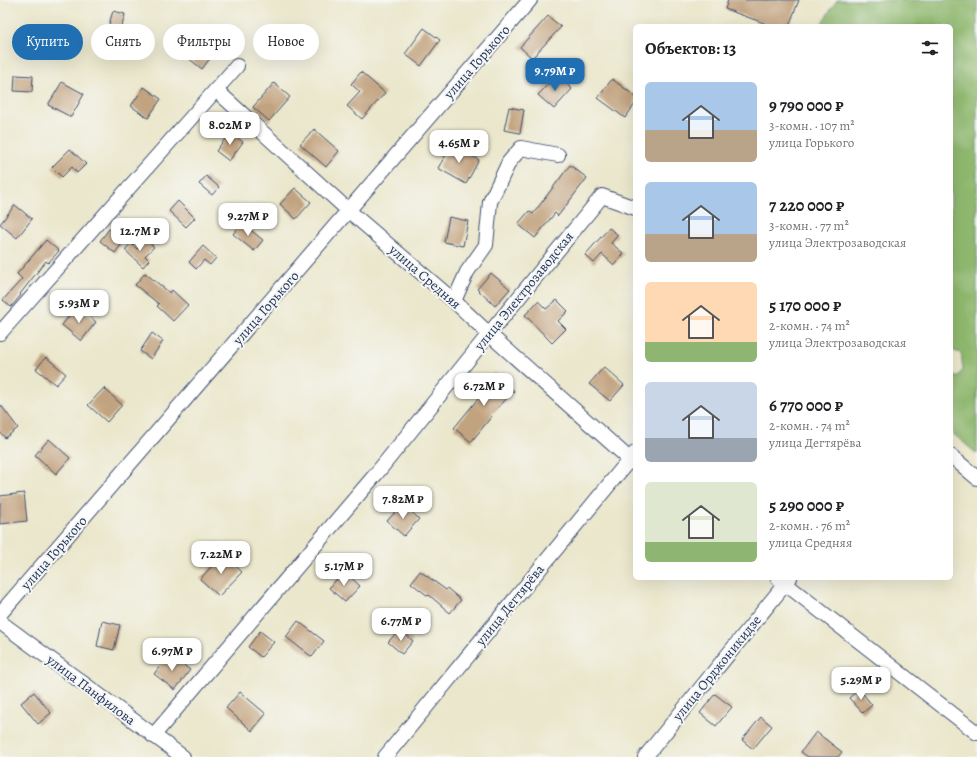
<!DOCTYPE html>
<html lang="ru">
<head>
<meta charset="utf-8">
<style>
  :root { --surface:#fff; --page:#f6f6f6; --text:#202124; --muted:#757577; --accent:#1f6fb2 }
  body { margin:0; font-family:Alegreya,serif; background:var(--page); color:var(--text); height:100vh; display:flex; flex-direction:column; font-size:15px; white-space:nowrap }
  * { box-sizing:border-box; margin:0 }
  p { font-size:13px; color:var(--muted) }
  .icon { flex:none; width:22px; height:22px; fill:none; stroke:currentColor; stroke-width:2; stroke-linecap:round; stroke-linejoin:round }
  .map { position:relative; flex:1; overflow:hidden }
  .side { position:absolute; left:633px; top:24px; width:320px; height:556px; display:flex; flex-direction:column; background:var(--surface); border-radius:6px; box-shadow:0 4px 16px #0002 }
  .side>* { flex:none }
  .hud { position:absolute; left:12px; top:24px; width:380px; height:36px; display:flex; gap:8px }
  .price { position:absolute; translate:-50% -34px; padding:0 9px; border-radius:8px; background:#fff; color:#222; font-size:13px; line-height:26px; filter:drop-shadow(0 1px 2px #0008) }
  .price::after { content:''; position:absolute; left:50%; top:24px; width:12px; height:9px; margin-left:-6px; background:inherit; clip-path:polygon(0 0,100% 0,50% 100%) }
  .price.active { background:var(--accent); color:#fff }
  ul { padding:0; list-style:none }
  li { display:flex; align-items:center; gap:12px; height:100px; padding:0 12px }
  li span { display:grid; place-items:center; flex:none; width:112px; height:80px; border-radius:6px; color:#555 }
  li>.icon { margin-inline-start:auto }
  span .icon { width:48px; height:48px; fill:#fffc; stroke-width:1 }
  li b { font-size:17px }
  h2 { display:flex; justify-content:space-between; align-items:center; height:48px; padding:0 12px; font-size:17px }
  .tag { padding:0 14px; border-radius:18px; background:var(--surface); box-shadow:0 4px 16px #0002; font-size:14px; line-height:36px }
  .tag.active { background:var(--accent); color:#fff }
  .map>svg:first-child { display:block }
</style>
</head>
<body>
<div class="map">
<svg width="977" height="757" viewBox="0 0 977 757">
  <rect width="100%" height="100%" fill="#f6f6f2"/>
  <filter id="ink" filterUnits="userSpaceOnUse"><feTurbulence type="fractalNoise" baseFrequency=".025" numOctaves="2"/><feDisplacementMap in="SourceGraphic" scale="8" xChannelSelector="R" yChannelSelector="G"/><feConvolveMatrix kernelMatrix="1 2 1 2 8 2 1 2 1" color-interpolation-filters="sRGB"/></filter>
  <filter id="wash" filterUnits="userSpaceOnUse"><feTurbulence type="fractalNoise" baseFrequency=".012" numOctaves="4" result="noise"/><feDisplacementMap in="SourceGraphic" scale="16" xChannelSelector="R" yChannelSelector="G"/><feGaussianBlur stdDeviation="0.9" result="paint"/><feColorMatrix in="noise" values="0 0 0 0 0 0 0 0 0 0 0 0 0 0 0 0 0 1.4 0 .05"/><feComposite in="paint" operator="in"/></filter>
  <g filter="url(#wash)">
    <rect width="100%" height="100%" fill="#ebe7cc"/>
    <path fill="#8fb86e" stroke="#557466" d="M837 0H977V454L951 432V376L957 377 963 370 961 353 951 350V26H820Z"/>
    <g id="blocks">
      <g fill="#c2a37f">
        <path d="M728 0H799L789 26H772L725 9Z"/>
        <path d="M113 11 125 14 118 42 105 38Z"/>
        <path d="M548 16 561 27 532 58 520 47Z"/>
        <path d="M424 28 440 40 421 66 405 54Z"/>
        <path d="M202 38 217 49 202 69 187 57Z"/>
        <path d="M361 72 385 93 362 119 347 106 360 92 351 84Z"/>
        <path d="M15 75 33 76 32 92 14 91Z"/>
        <path d="M557 75 572 89 554 109 538 95Z"/>
        <path d="M612 79 635 96V104L625 118 598 98Z"/>
        <path d="M62 82 84 94 71 117 48 105Z"/>
        <path d="M274 83 290 97 269 121 253 107Z"/>
        <path d="M144 87 161 99 148 118 131 106Z"/>
        <path d="M509 107 524 110 520 133 504 130Z"/>
        <path d="M314 129 339 151 326 167 300 144Z"/>
        <path d="M230 132 243 142 229 161 216 151Z"/>
        <path d="M452 145 479 160 466 184 438 168Z"/>
        <path d="M70 149 86 164 77 173 72 167 62 177 52 167Z"/>
        <path d="M570 165 587 178 558 216 555 213 535 238 518 224 529 211 533 214Z"/>
        <path d="M206 176 219 187 212 195 199 184Z"/>
        <path d="M295 188 311 202 296 219 280 204Z"/>
        <path d="M178 201 195 218 186 227 169 211Z"/>
        <path d="M15 205 32 219 17 238 0 224Z"/>
        <path d="M449 217 468 221 463 246 444 242Z"/>
        <path d="M242 223 263 240 254 251 233 234Z"/>
        <path d="M609 228 618 235 611 243 624 254 614 265 602 254 594 263 585 255Z"/>
        <path d="M109 229 124 241 115 253 100 241Z"/>
        <path d="M145 239 154 247 145 256 149 260 143 267 125 250 131 243 137 249Z"/>
        <path d="M46 240 59 251 48 263 46 261 20 294 21 295 11 307 3 300 22 279 17 274Z"/>
        <path d="M203 246 216 258 210 265 204 260 196 269 189 262Z"/>
        <path d="M145 273 170 293 172 290 188 305 173 321 157 306 159 304 135 285Z"/>
        <path d="M491 273 510 289 495 306 477 289Z"/>
        <path d="M557 300 568 311 558 321 566 329 552 343 525 315 538 301 546 309Z"/>
        <path d="M77 306 96 322 81 341 62 325Z"/>
        <path d="M152 333 163 341 151 359 140 351Z"/>
        <path d="M46 357 66 374 56 385 36 369Z"/>
        <path d="M604 367 624 385 610 401 589 384Z"/>
        <path d="M494 373 514 391 491 415 492 416 471 442 454 428 485 390 482 387Z"/>
        <path d="M104 388 122 405 107 422 88 405Z"/>
        <path d="M0 404 18 428 5 438 0 432Z"/>
        <path d="M49 439 70 458 56 474 35 455Z"/>
        <path d="M24 493 27 521 0 524V496Z"/>
        <path d="M403 504 419 519 404 536 387 521Z"/>
        <path d="M223 554 242 572 219 596 200 579Z"/>
        <path d="M344 571 360 586 345 602 329 588Z"/>
        <path d="M420 571 446 590 447 588 461 600 450 613 429 595 428 596 411 583Z"/>
        <path d="M102 621 120 625 114 650 97 646Z"/>
        <path d="M298 621 324 641 312 657 286 637Z"/>
        <path d="M400 629 413 641 402 654 388 642Z"/>
        <path d="M260 631 274 642 261 657 248 647Z"/>
        <path d="M169 654 190 670 175 690 154 674Z"/>
        <path d="M859 689 872 705 863 713 849 698Z"/>
        <path d="M34 692 51 713 38 724 21 703Z"/>
        <path d="M240 692 266 714 252 731 226 708Z"/>
        <path d="M715 694 732 707 716 726 700 713Z"/>
        <path d="M761 717 772 726 753 749 742 740Z"/>
        <path d="M816 732 842 752 838 757H808L801 752Z"/>
      </g>
    </g>
  </g>
  <g filter="url(#ink)">
    <use href="#blocks" fill-opacity="0" stroke="#3a4b6e" stroke-width="1"/>
    <g fill="none" stroke-linecap="round" stroke-linejoin="round">
      <defs>
        <g id="street">
          <path d="M216 90 349 211 454 301 489 334 635 464"/>
          <path d="M454 301 467 272 486 245 490 202 509 162 521 148 558 155"/>
          <path d="M0 333 237 66"/>
          <path d="M951 456 977 478"/>
          <path d="M778 578 977 733"/>
          <path d="M0 614 530 0"/>
          <path d="M0 622 183 757"/>
          <path d="M153 736 376 474 489 334 602 196 635 208"/>
          <path d="M385 757 635 453"/>
          <path d="M645 757 790 578"/>
        </g>
      </defs>
      <use href="#street" stroke="#3a4b6e" stroke-width="16"/>
      <use href="#street" stroke="#fff" stroke-width="14"/>
    </g>
  </g>
  <g text-anchor="middle" dominant-baseline="central" stroke-width="4" stroke-linejoin="round" paint-order="stroke">
    <g font-size="14" fill="#1b2f5e" stroke="#f6f6f2">
      <text transform="translate(477 62) rotate(-49)">улица Горького</text>
      <text transform="translate(425 277) rotate(41)">улица Средняя</text>
      <text transform="translate(524 291) rotate(-51)">улица Электрозаводская</text>
      <text transform="translate(266 308) rotate(-49)">улица Горького</text>
      <text transform="translate(54 553) rotate(-49)">улица Горького</text>
      <text transform="translate(510 605) rotate(-51)">улица Дегтярёва</text>
      <text transform="translate(717 668) rotate(-51)">улица Орджоникидзе</text>
      <text transform="translate(91 690) rotate(37)">улица Панфилова</text>
    </g>
  </g>
</svg>
<b class="price active" style="left:555px;top:92px">9.79M ₽</b>
<b class="price" style="left:230px;top:146px">8.02M ₽</b>
<b class="price" style="left:459px;top:164px">4.65M ₽</b>
<b class="price" style="left:248px;top:237px">9.27M ₽</b>
<b class="price" style="left:140px;top:252px">12.7M ₽</b>
<b class="price" style="left:79px;top:324px">5.93M ₽</b>
<b class="price" style="left:484px;top:407px">6.72M ₽</b>
<b class="price" style="left:403px;top:520px">7.82M ₽</b>
<b class="price" style="left:221px;top:575px">7.22M ₽</b>
<b class="price" style="left:344px;top:587px">5.17M ₽</b>
<b class="price" style="left:401px;top:642px">6.77M ₽</b>
<b class="price" style="left:172px;top:672px">6.97M ₽</b>
<b class="price" style="left:861px;top:701px">5.29M ₽</b>
<div class="hud">
<a class="tag active">Купить</a>
<a class="tag">Снять</a>
<a class="tag">Фильтры</a>
<a class="tag">Новое</a>
</div>
<section class="side">
<h2>Объектов: 13<svg class="icon" aria-label="filters" viewBox="0 0 24 24"><path d="M4 7h16M4 17h16"/><circle cx="9" cy="7" r="2"/><circle cx="15" cy="17" r="2"/></svg></h2>
<ul>
<li><span style="background:linear-gradient(#a9c7e8 60%,#b9a48a 0)"><svg class="icon" aria-label="home" viewBox="0 0 24 24"><path d="M3 11l9-7 9 7M6 9v11h12V9"/></svg></span><div><b>9 790 000 ₽</b><p>3-комн. · 107 m²</p><p>улица Горького</p></div></li>
<li><span style="background:linear-gradient(#a9c7e8 65%,#b9a48a 0)"><svg class="icon" aria-label="home" viewBox="0 0 24 24"><path d="M3 11l9-7 9 7M6 9v11h12V9"/></svg></span><div><b>7 220 000 ₽</b><p>3-комн. · 77 m²</p><p>улица Электрозаводская</p></div></li>
<li><span style="background:linear-gradient(#ffd9b3 75%,#8fb573 0)"><svg class="icon" aria-label="home" viewBox="0 0 24 24"><path d="M3 11l9-7 9 7M6 9v11h12V9"/></svg></span><div><b>5 170 000 ₽</b><p>2-комн. · 74 m²</p><p>улица Электрозаводская</p></div></li>
<li><span style="background:linear-gradient(#c9d6e8 70%,#9aa5b1 0)"><svg class="icon" aria-label="home" viewBox="0 0 24 24"><path d="M3 11l9-7 9 7M6 9v11h12V9"/></svg></span><div><b>6 770 000 ₽</b><p>2-комн. · 74 m²</p><p>улица Дегтярёва</p></div></li>
<li><span style="background:linear-gradient(#dfe7d0 75%,#8fb573 0)"><svg class="icon" aria-label="home" viewBox="0 0 24 24"><path d="M3 11l9-7 9 7M6 9v11h12V9"/></svg></span><div><b>5 290 000 ₽</b><p>2-комн. · 76 m²</p><p>улица Средняя</p></div></li>
</ul>
</section>
</div>
</body>
</html>
